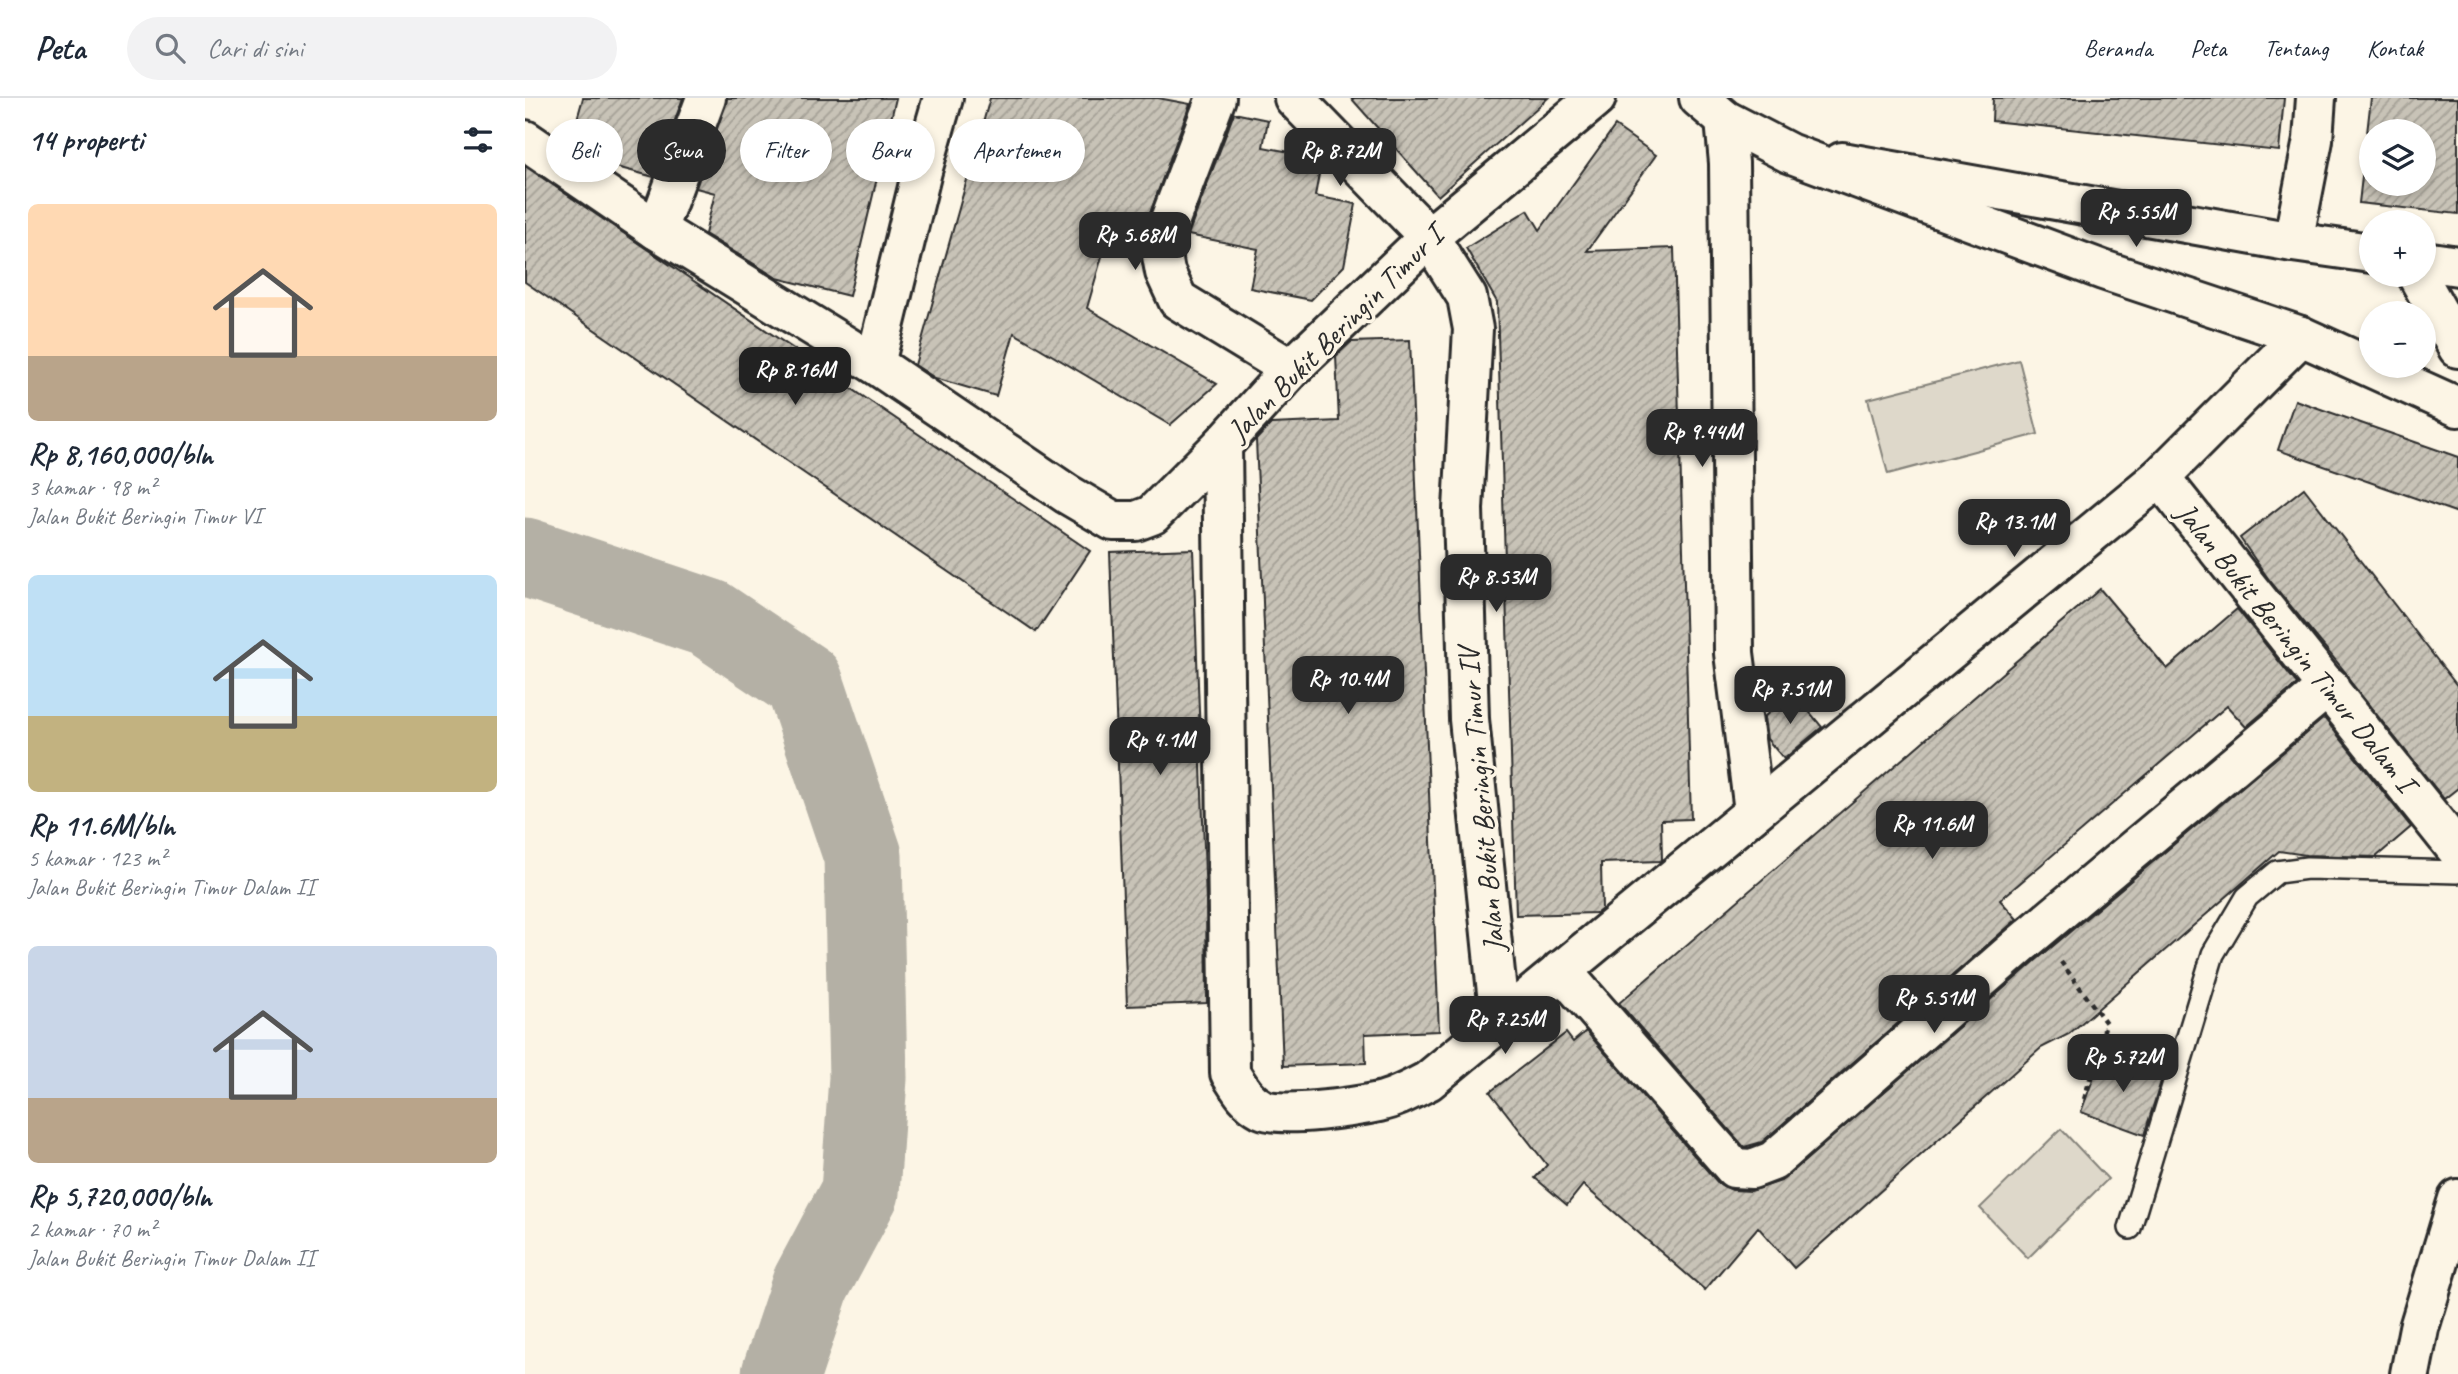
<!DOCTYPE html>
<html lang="id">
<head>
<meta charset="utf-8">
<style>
  :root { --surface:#fff; --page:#f2f2f3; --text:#1f2937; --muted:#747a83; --line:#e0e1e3; --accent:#2b2b2b }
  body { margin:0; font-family:Caveat,sans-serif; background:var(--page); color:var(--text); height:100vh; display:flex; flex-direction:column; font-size:26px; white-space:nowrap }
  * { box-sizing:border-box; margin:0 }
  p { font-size:23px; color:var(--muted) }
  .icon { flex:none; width:38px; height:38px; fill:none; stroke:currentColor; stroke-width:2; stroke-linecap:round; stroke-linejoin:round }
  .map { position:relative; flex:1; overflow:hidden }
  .drawer { display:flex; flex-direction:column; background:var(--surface); width:525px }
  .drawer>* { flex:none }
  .banner { position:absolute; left:21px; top:21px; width:665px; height:63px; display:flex; gap:14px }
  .controls { position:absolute; left:1834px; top:21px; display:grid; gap:14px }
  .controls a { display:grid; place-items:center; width:77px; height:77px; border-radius:50%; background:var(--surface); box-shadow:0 4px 10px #0003; font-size:35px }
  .price { position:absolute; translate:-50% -60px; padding:0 16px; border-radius:14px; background:var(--accent); color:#fff; font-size:23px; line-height:46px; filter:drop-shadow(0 2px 4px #0008) }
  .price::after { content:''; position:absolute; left:50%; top:42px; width:21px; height:16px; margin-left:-10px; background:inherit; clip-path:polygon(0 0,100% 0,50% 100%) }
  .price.active { background:#222; color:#fff }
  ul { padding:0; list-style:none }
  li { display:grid; align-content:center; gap:14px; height:371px; padding:0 28px }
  li span { display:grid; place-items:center; height:217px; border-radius:10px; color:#555 }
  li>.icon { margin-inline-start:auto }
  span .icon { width:126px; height:126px; fill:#fffc; stroke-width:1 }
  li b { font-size:30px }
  h2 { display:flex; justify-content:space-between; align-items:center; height:84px; padding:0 28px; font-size:30px }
  .chip { padding:0 24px; border-radius:32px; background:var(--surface); box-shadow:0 4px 10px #0003; font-size:24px; line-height:63px }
  .chip.active { background:var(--accent); color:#fff }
  header { display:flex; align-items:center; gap:42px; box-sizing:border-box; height:98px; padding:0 35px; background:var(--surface); border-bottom:2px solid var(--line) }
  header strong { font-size:33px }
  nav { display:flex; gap:38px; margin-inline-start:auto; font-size:24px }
  .search { width:490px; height:63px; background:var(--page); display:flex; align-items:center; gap:18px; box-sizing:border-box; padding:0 24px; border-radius:38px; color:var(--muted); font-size:26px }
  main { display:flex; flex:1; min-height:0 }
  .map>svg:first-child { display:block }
</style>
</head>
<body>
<header>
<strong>Peta</strong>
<div class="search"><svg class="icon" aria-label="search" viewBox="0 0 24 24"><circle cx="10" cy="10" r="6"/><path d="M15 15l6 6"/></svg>Cari di sini</div>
<nav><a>Beranda</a><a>Peta</a><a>Tentang</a><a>Kontak</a></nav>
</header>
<main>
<section class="drawer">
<h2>14 properti<svg class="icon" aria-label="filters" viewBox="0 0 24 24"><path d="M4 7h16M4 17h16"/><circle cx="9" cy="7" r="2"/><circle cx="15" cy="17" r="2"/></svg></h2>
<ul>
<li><span style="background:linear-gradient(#ffd9b3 70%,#b9a48a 0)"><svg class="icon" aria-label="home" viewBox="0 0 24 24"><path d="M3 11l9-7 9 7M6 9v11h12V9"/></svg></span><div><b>Rp 8,160,000/bln</b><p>3 kamar · 98 m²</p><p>Jalan Bukit Beringin Timur VI</p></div></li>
<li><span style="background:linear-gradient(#bfe0f5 65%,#c2b280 0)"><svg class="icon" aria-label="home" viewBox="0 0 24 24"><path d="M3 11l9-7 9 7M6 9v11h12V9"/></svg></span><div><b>Rp 11.6M/bln</b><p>5 kamar · 123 m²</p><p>Jalan Bukit Beringin Timur Dalam II</p></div></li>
<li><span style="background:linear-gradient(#c9d6e8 70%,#b9a48a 0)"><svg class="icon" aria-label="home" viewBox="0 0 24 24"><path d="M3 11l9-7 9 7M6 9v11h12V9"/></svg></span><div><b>Rp 5,720,000/bln</b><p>2 kamar · 70 m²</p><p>Jalan Bukit Beringin Timur Dalam II</p></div></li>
</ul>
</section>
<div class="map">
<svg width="1933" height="1276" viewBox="0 0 1933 1276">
  <defs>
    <pattern id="building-hatch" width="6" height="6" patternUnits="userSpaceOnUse" patternTransform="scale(1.75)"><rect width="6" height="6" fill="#c8c3b7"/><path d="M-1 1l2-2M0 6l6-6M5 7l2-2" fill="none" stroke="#a39f95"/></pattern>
  </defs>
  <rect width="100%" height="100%" fill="#fcf5e5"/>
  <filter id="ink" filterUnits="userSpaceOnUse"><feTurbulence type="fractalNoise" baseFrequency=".0143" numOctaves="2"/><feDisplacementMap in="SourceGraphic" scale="14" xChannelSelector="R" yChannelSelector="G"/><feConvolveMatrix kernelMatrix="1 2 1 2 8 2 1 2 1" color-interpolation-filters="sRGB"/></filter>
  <g filter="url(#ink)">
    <g fill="#ded8ca" stroke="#84827a" stroke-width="2">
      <path d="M1494 262 1513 336 1363 376 1343 301Z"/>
      <path d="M1536 1031 1583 1081 1503 1160 1455 1110Z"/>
    </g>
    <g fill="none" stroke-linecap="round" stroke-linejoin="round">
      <path stroke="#b4b0a5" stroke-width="79" d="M0 459 184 520 279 584 338 758 343 980 335 1094 286 1186 256 1276"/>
    </g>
    <g fill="url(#building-hatch)" stroke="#2b2b2b" stroke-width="2" fill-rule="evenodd">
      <path d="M58 0H158L129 79 69 63 45 46Z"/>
      <path d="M202 0H371L324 198 252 180 180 136 190 95 171 90Z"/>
      <path d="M465 0H633L665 6 620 129 611 127 603 155 580 148 562 210 692 286 645 327 489 235 471 298 410 280 390 267Z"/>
      <path d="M826 0H1023L913 98Z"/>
      <path d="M1468 0H1759L1754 53 1467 23Z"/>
      <path d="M1846 0H1933V116L1834 105ZM1846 33H1899V86H1846Z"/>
      <path d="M709 15 743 22 738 49 797 60 790 98 831 106 819 168 786 202 725 190 733 151 663 137Z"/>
      <path d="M1090 28 1131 57 1062 153 1149 150 1166 721 1136 722 1137 762 1135 763 1076 765 1077 811 1072 815 991 817 972 204 941 150 1003 112 1015 132Z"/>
      <path d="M0 68 565 453 511 534 0 184Z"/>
      <path d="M885 242 914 933 840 936 841 965 758 968 731 342 746 326 814 323 811 258 826 244Z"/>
      <path d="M1770 302 1933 359V415L1753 352Z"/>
      <path d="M1779 390 1933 589V690L1919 701 1824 582 1821 575 1745 483 1715 440Z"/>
      <path d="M668 451 681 803 682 905 602 908 585 454Z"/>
      <path d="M1575 491 1642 571 1712 511 1772 586 1721 629 1702 608 1475 802 1492 821 1237 1044 1219 1049 1094 905Z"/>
      <path d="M1268 594 1297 629 1259 661 1242 641 1239 619Z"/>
      <path d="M1799 620 1886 729 1851 759 1781 757 1754 753 1544 936 1516 950 1269 1170 1233 1129 1180 1192 1058 1087 1042 1107 1010 1080 1022 1067 965 994 1041 935 1048 944 1061 933 1193 1085 1207 1092 1226 1093 1256 1083 1509 864Z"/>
      <path d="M1578 954 1638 977 1619 1037 1556 1014Z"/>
    </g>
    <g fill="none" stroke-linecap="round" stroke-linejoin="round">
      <defs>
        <path id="lane" d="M1605 1130 1688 856 1722 799 1752 774 1782 770 1933 774"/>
        <g id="street">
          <path d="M691 0 643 127 636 152 640 174 653 202 766 271"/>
          <path d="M769 0 904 139 942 199 948 231 938 411 944 621 975 924"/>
          <path d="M1200 22 1204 65 1209 555 1229 713"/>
          <path d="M0 42 132 132 350 266 542 396 588 423H611L627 417 697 347 766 271 904 139 1071 0"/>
          <path d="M1317 64 1768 144 1846 155"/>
          <path d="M132 132 181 0"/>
          <path d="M1768 144 1788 42 1791 0"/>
          <path d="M1899 163 1933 168"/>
          <path d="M1892 177 1933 250"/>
          <path d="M350 266 397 73 418 0"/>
          <path d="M697 347 705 975C714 989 721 1003 737 1011 756 1020 831 1009 854 1004 872 1000 887 991 903 983L1635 379 1776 238"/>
          <path d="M1635 379 1933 753"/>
          <path d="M1036 872 1209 1070 1227 1071 1248 1063 1495 847 1804 588"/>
          <path d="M1885 1276 1894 1230 1933 1101"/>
        </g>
        <path id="secondary" d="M1174 0 1200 22 1264 55 1578 172 1776 238 1933 309"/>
      </defs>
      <use href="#lane" stroke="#2b2b2b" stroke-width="26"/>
      <use href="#street" stroke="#2b2b2b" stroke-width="44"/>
      <use href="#secondary" stroke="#2b2b2b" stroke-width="44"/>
      <path stroke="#2b2b2b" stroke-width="4.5" stroke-dasharray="5 5" stroke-linecap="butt" d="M1536 864 1581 925 1558 1005"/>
      <use href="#lane" stroke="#fcf5e5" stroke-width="21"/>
      <use href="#street" stroke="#fcf5e5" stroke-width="38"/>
      <use href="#secondary" stroke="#fcf5e5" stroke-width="38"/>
    </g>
  </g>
  <g text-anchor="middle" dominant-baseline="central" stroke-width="7" stroke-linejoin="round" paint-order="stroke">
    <g font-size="30" fill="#2b2b2b" stroke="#fcf5e5">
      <text transform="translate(810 235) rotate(-45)">Jalan Bukit Beringin Timur I</text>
      <text transform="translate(1771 549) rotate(51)">Jalan Bukit Beringin Timur Dalam I</text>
      <text transform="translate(956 702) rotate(-95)">Jalan Bukit Beringin Timur IV</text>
    </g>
  </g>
</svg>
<div class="controls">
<a><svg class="icon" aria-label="layers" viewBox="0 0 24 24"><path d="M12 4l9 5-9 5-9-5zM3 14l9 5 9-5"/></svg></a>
<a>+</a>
<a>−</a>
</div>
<b class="price" style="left:815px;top:90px">Rp 8.72M</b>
<b class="price" style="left:1611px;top:151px">Rp 5.55M</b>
<b class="price" style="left:610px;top:174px">Rp 5.68M</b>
<b class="price active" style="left:270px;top:309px">Rp 8.16M</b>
<b class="price" style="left:1177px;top:371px">Rp 9.44M</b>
<b class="price" style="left:1489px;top:461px">Rp 13.1M</b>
<b class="price" style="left:971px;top:516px">Rp 8.53M</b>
<b class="price" style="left:823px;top:618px">Rp 10.4M</b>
<b class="price" style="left:1265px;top:628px">Rp 7.51M</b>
<b class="price" style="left:635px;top:679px">Rp 4.1M</b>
<b class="price" style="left:1407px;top:763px">Rp 11.6M</b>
<b class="price" style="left:1409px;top:937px">Rp 5.51M</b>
<b class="price" style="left:980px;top:958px">Rp 7.25M</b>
<b class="price" style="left:1598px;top:996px">Rp 5.72M</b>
<div class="banner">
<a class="chip">Beli</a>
<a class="chip active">Sewa</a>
<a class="chip">Filter</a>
<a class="chip">Baru</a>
<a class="chip">Apartemen</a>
</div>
</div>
</main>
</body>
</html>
